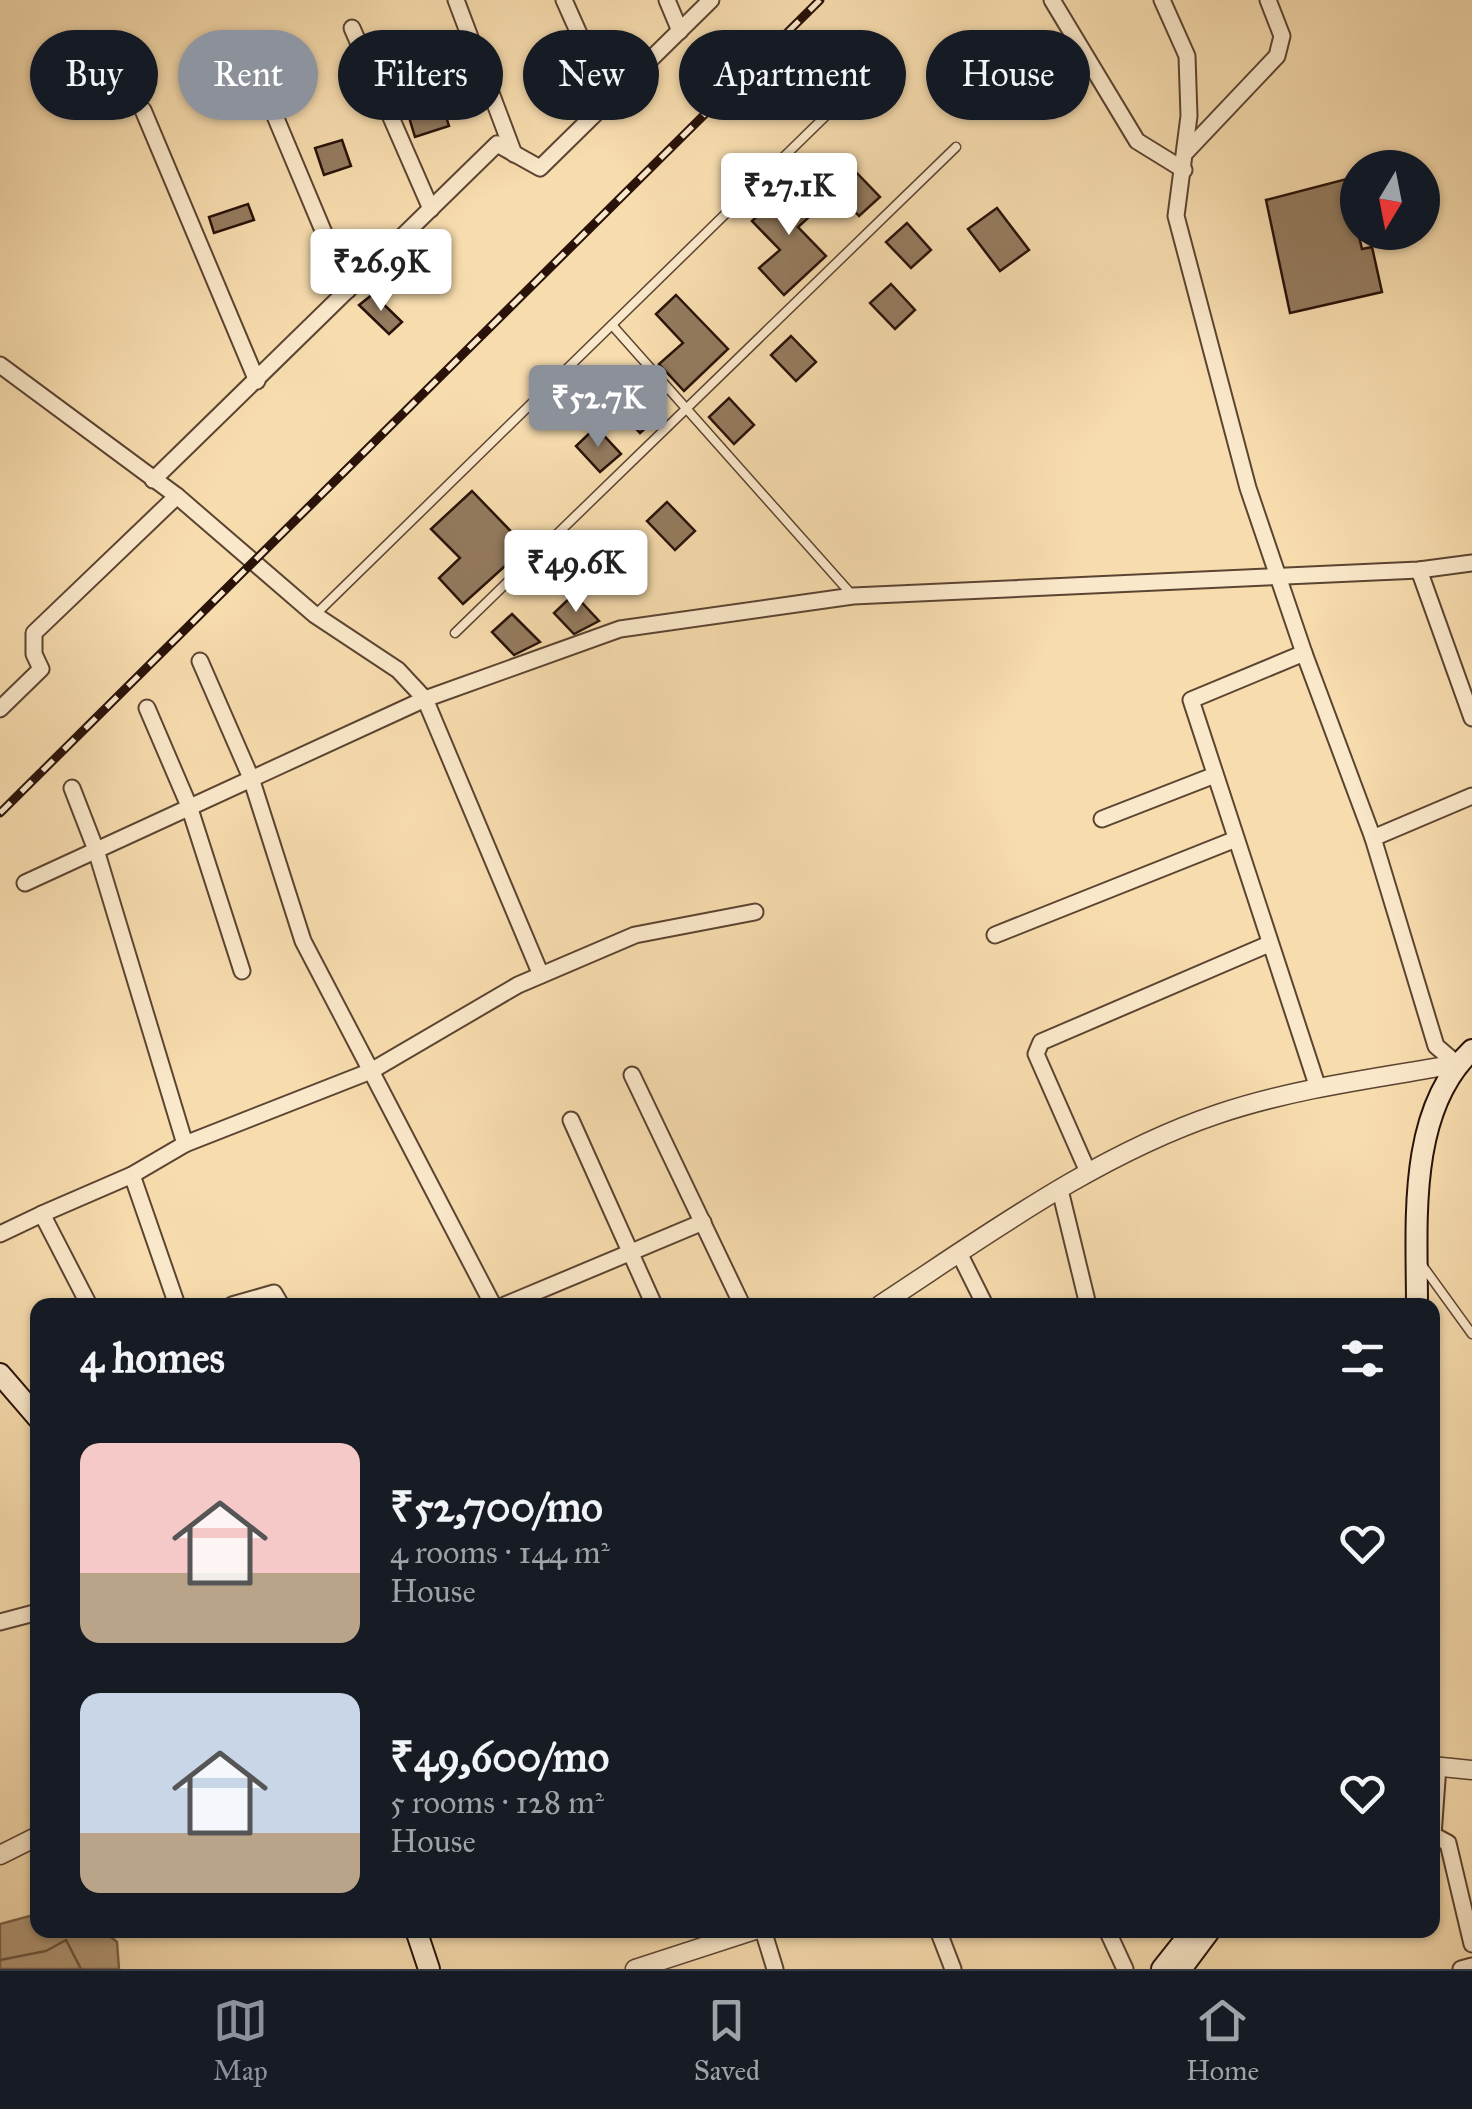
<!DOCTYPE html>
<html lang="en">
<head>
<meta charset="utf-8">
<style>
  :root { --surface:#171b24; --page:#20242c; --text:#f1f3f6; --muted:#9ea1a6; --line:#363941; --accent:#8c9099 }
  body { margin:0; font-family:"IM FELL Great Primer",serif; background:var(--page); color:var(--text); height:100vh; display:flex; flex-direction:column; font-size:38px; white-space:nowrap }
  * { box-sizing:border-box; margin:0 }
  p { font-size:32px; color:var(--muted) }
  .icon { flex:none; width:55px; height:55px; fill:none; stroke:currentColor; stroke-width:2; stroke-linecap:round; stroke-linejoin:round }
  .map { position:relative; flex:1; overflow:hidden }
  .drawer { position:absolute; left:30px; top:1298px; width:1410px; height:640px; display:flex; flex-direction:column; background:var(--surface); border-radius:20px; box-shadow:0 2px 8px #0004 }
  .drawer>* { flex:none }
  .hud { position:absolute; left:30px; top:30px; width:1412px; height:90px; display:flex; gap:20px }
  .needle { width:65px; rotate:190deg }
  .controls { position:absolute; left:1340px; top:150px; display:grid; gap:20px }
  .controls a { display:grid; place-items:center; width:100px; height:100px; border-radius:50%; background:var(--surface); box-shadow:0 2px 8px #0004; font-size:50px }
  .price { position:absolute; translate:-50% -85px; padding:0 22px; border-radius:10px; background:#fff; color:#222; font-size:32px; line-height:65px; filter:drop-shadow(0 2px 5px #0008) }
  .price::after { content:''; position:absolute; left:50%; top:60px; width:30px; height:22px; margin-left:-15px; background:inherit; clip-path:polygon(0 0,100% 0,50% 100%) }
  .price.current { background:var(--accent); color:#fff }
  ul { padding:0; list-style:none }
  li { display:flex; align-items:center; gap:30px; height:250px; padding:0 50px }
  li span { display:grid; place-items:center; flex:none; width:280px; height:200px; border-radius:20px; color:#555 }
  li>.icon { margin-inline-start:auto }
  span .icon { width:120px; height:120px; fill:#fffc; stroke-width:1 }
  li b { font-size:42px }
  h2 { display:flex; justify-content:space-between; align-items:center; height:120px; padding:0 50px; font-size:42px }
  .tag { padding:0 35px; border-radius:45px; background:var(--surface); box-shadow:0 2px 8px #0004; font-size:35px; line-height:90px }
  .tag.current { background:var(--accent); color:#fff }
  .dock { display:flex; justify-content:space-around; align-items:center; height:140px; border-top:2px solid var(--line); background:var(--surface); font-size:28px; color:var(--muted) }
  .dock a { display:grid; justify-items:center; gap:5px }
  .dock .current { color:var(--accent) }
  .map>svg:first-child { display:block }
</style>
</head>
<body>
<div class="map">
<svg width="1472" height="1969" viewBox="0 0 1472 1969">
  <rect width="100%" height="100%" fill="#f7dcae"/>
  <filter id="stains"><feTurbulence type="fractalNoise" baseFrequency=".002" numOctaves="4"/><feColorMatrix values="0 0 0 0 .2 0 0 0 0 .09 0 0 0 0 .02 0 0 0 .5 -.17"/></filter>
  <radialGradient id="worn" r=".72"><stop offset=".6" stop-color="#630" stop-opacity="0"/><stop offset="1" stop-color="#630" stop-opacity=".3"/></radialGradient>
  <path fill="#b19776" stroke="#7b624a" stroke-width="2.5" d="M37 1914 38 1930H102L117 1942 119 1969H0V1924Z"/>
  <g fill="none" stroke-linecap="round" stroke-linejoin="round">
    <path stroke="#6d5440" stroke-width="2.5" d="M0 1960 46 1951 66 1940 81 1969"/>
  </g>
  <g fill="#947b5f" stroke="#291209" stroke-width="2.5">
    <path d="M442 103 449 126 415 137 408 114Z"/>
    <path d="M342 140 351 166 324 175 315 148Z"/>
    <path d="M855 171 880 197 859 216 835 190Z"/>
    <path d="M1358 176V232L1362 249 1372 247 1382 292 1290 313 1266 200Z"/>
    <path d="M794 182 819 208 798 227 826 256 784 295 759 268 780 250 752 221Z"/>
    <path d="M248 204 254 220 214 233 209 217Z"/>
    <path d="M997 208 1029 250 1000 271 968 229Z"/>
    <path d="M907 223 931 250 911 268 886 242Z"/>
    <path d="M891 284 915 310 895 329 870 303Z"/>
    <path d="M373 294 402 322 389 334 359 305Z"/>
    <path d="M676 295 728 349 684 391 659 364 683 343 656 314Z"/>
    <path d="M791 336 816 362 796 381 771 355Z"/>
    <path d="M591 380 615 406 595 425 570 399Z"/>
    <path d="M636 388 660 415 640 433 616 407Z"/>
    <path d="M729 398 754 425 734 444 709 417Z"/>
    <path d="M596 427 621 454 600 472 576 446Z"/>
    <path d="M472 491 526 547 463 604 439 578 460 558 431 529Z"/>
    <path d="M667 502 695 531 675 550 647 521Z"/>
    <path d="M574 594 599 621 574 634 554 613Z"/>
    <path d="M512 614 540 642 514 655 492 632Z"/>
  </g>
  <g fill="none" stroke-linecap="round" stroke-linejoin="round">
    <defs>
      <g id="service">
        <path d="M612 325 853 596"/>
        <path d="M315 615 887 56"/>
        <path d="M455 633 956 147"/>
        <path d="M1422 1265 1472 1334"/>
      </g>
      <g id="minor">
        <path d="M456 0 514 154"/>
        <path d="M564 0 609 101"/>
        <path d="M667 0 680 31"/>
        <path d="M1052 0 1137 141 1184 170"/>
        <path d="M1162 0 1187 56 1189 116 1176 216 1248 488 1304 653"/>
        <path d="M352 28 431 209"/>
        <path d="M254 66 348 290"/>
        <path d="M143 110 257 381"/>
        <path d="M1186 152 1277 56 1282 36 1268 0"/>
        <path d="M0 365 177 496 315 615 398 670 425 699 541 975"/>
        <path d="M153 480 497 144 540 168 711 0"/>
        <path d="M1419 570 1472 718"/>
        <path d="M200 661 251 778 303 941 371 1071 518 985 635 935 755 912"/>
        <path d="M147 708 189 806 242 971"/>
        <path d="M0 709 41 669 34 654V633L177 496"/>
        <path d="M72 788 96 850 185 1144 371 1071 493 1305"/>
        <path d="M1102 819 1215 775"/>
        <path d="M1373 838 1472 796"/>
        <path d="M25 883 425 699 620 629 853 596 1419 570 1472 563"/>
        <path d="M995 935 1236 839"/>
        <path d="M632 1075 742 1305"/>
        <path d="M1318 1088 1191 700 1304 653 1373 838 1436 1046 1457 1064"/>
        <path d="M571 1120 654 1305"/>
        <path d="M1088 1172 1036 1054 1041 1042 1269 944"/>
        <path d="M132 1175 177 1305"/>
        <path d="M1060 1190 1088 1305"/>
        <path d="M42 1214 132 1175 185 1144"/>
        <path d="M0 1234 42 1214 89 1305"/>
        <path d="M959 1253 985 1305"/>
        <path d="M232 1305 274 1293 281 1305"/>
        <path d="M505 1305 703 1222"/>
        <path d="M0 1622 38 1612"/>
        <path d="M1438 1766 1433 1835 1448 1843 1472 1944"/>
        <path d="M763 1930 775 1969"/>
        <path d="M938 1930 953 1969"/>
        <path d="M1107 1930 1125 1969"/>
        <path d="M1461 1969 1472 1966"/>
      </g>
      <g id="tertiary">
        <path d="M880 1305C987 1235 1096 1155 1218 1114 1295 1088 1377 1078 1457 1064"/>
        <path d="M1432 1766 1472 1770"/>
        <path d="M0 1855 38 1836"/>
        <path d="M635 1969 755 1930"/>
      </g>
      <g id="secondary">
        <path d="M1417 1305C1417 1223 1407 1111 1472 1050"/>
        <path d="M0 1374 38 1418"/>
        <path d="M416 1930 429 1969"/>
        <path d="M1162 1969 1193 1930"/>
        <path d="M1181 1969 1210 1930"/>
      </g>
    </defs>
    <use href="#service" stroke="#5c4432" stroke-width="11"/>
    <use href="#minor" stroke="#5c4432" stroke-width="19"/>
    <use href="#tertiary" stroke="#5c4432" stroke-width="21"/>
    <use href="#secondary" stroke="#291209" stroke-width="24"/>
    <use href="#service" stroke="#fae8ca" stroke-width="8"/>
    <use href="#minor" stroke="#fae8ca" stroke-width="15"/>
    <use href="#tertiary" stroke="#fae8ca" stroke-width="18"/>
    <use href="#secondary" stroke="#fae8ca" stroke-width="20"/>
    <defs>
      <path id="rail" d="M0 813 820 0"/>
    </defs>
    <use href="#rail" stroke="#291209" stroke-width="9"/>
    <use href="#rail" stroke="#fae8ca" stroke-width="5" stroke-dasharray="15" stroke-linecap="butt"/>
  </g>
  <rect width="100%" height="100%" filter="url(#stains)"/>
  <rect width="100%" height="100%" fill="url(#worn)"/>
</svg>
<div class="controls">
<a><svg class="needle" viewBox="-14 -14 28 28"><path d="M0-13l5 13h-10z" fill="#e53935"/><path d="M0 13l5-13h-10z" fill="#9ea1a6"/></svg></a>
</div>
<b class="price" style="left:789px;top:238px">₹27.1K</b>
<b class="price" style="left:381px;top:314px">₹26.9K</b>
<b class="price current" style="left:598px;top:450px">₹52.7K</b>
<b class="price" style="left:576px;top:615px">₹49.6K</b>
<div class="hud">
<a class="tag">Buy</a>
<a class="tag current">Rent</a>
<a class="tag">Filters</a>
<a class="tag">New</a>
<a class="tag">Apartment</a>
<a class="tag">House</a>
</div>
<section class="drawer">
<h2>4 homes<svg class="icon" aria-label="filters" viewBox="0 0 24 24"><path d="M4 7h16M4 17h16"/><circle cx="9" cy="7" r="2"/><circle cx="15" cy="17" r="2"/></svg></h2>
<ul>
<li><span style="background:linear-gradient(#f6c9c9 65%,#b9a48a 0)"><svg class="icon" aria-label="home" viewBox="0 0 24 24"><path d="M3 11l9-7 9 7M6 9v11h12V9"/></svg></span><div><b>₹52,700/mo</b><p>4 rooms · 144 m²</p><p>House</p></div><svg class="icon" aria-label="heart" viewBox="0 0 24 24"><path d="M12 20l-8-8c-3-5 5-10 8-4 3-6 11-1 8 4z"/></svg></li>
<li><span style="background:linear-gradient(#c9d6e8 70%,#b9a48a 0)"><svg class="icon" aria-label="home" viewBox="0 0 24 24"><path d="M3 11l9-7 9 7M6 9v11h12V9"/></svg></span><div><b>₹49,600/mo</b><p>5 rooms · 128 m²</p><p>House</p></div><svg class="icon" aria-label="heart" viewBox="0 0 24 24"><path d="M12 20l-8-8c-3-5 5-10 8-4 3-6 11-1 8 4z"/></svg></li>
</ul>
</section>
</div>
<nav class="dock">
<a class="current"><svg class="icon" aria-label="map" viewBox="0 0 24 24"><path d="M3 6l6-2 6 2 6-2v14l-6 2-6-2-6 2zM9 4v14M15 6v14"/></svg>Map</a>
<a><svg class="icon" aria-label="saved" viewBox="0 0 24 24"><path d="M7 4h10v16l-5-4-5 4z"/></svg>Saved</a>
<a><svg class="icon" aria-label="home" viewBox="0 0 24 24"><path d="M3 11l9-7 9 7M6 9v11h12V9"/></svg>Home</a>
</nav>
</body>
</html>
